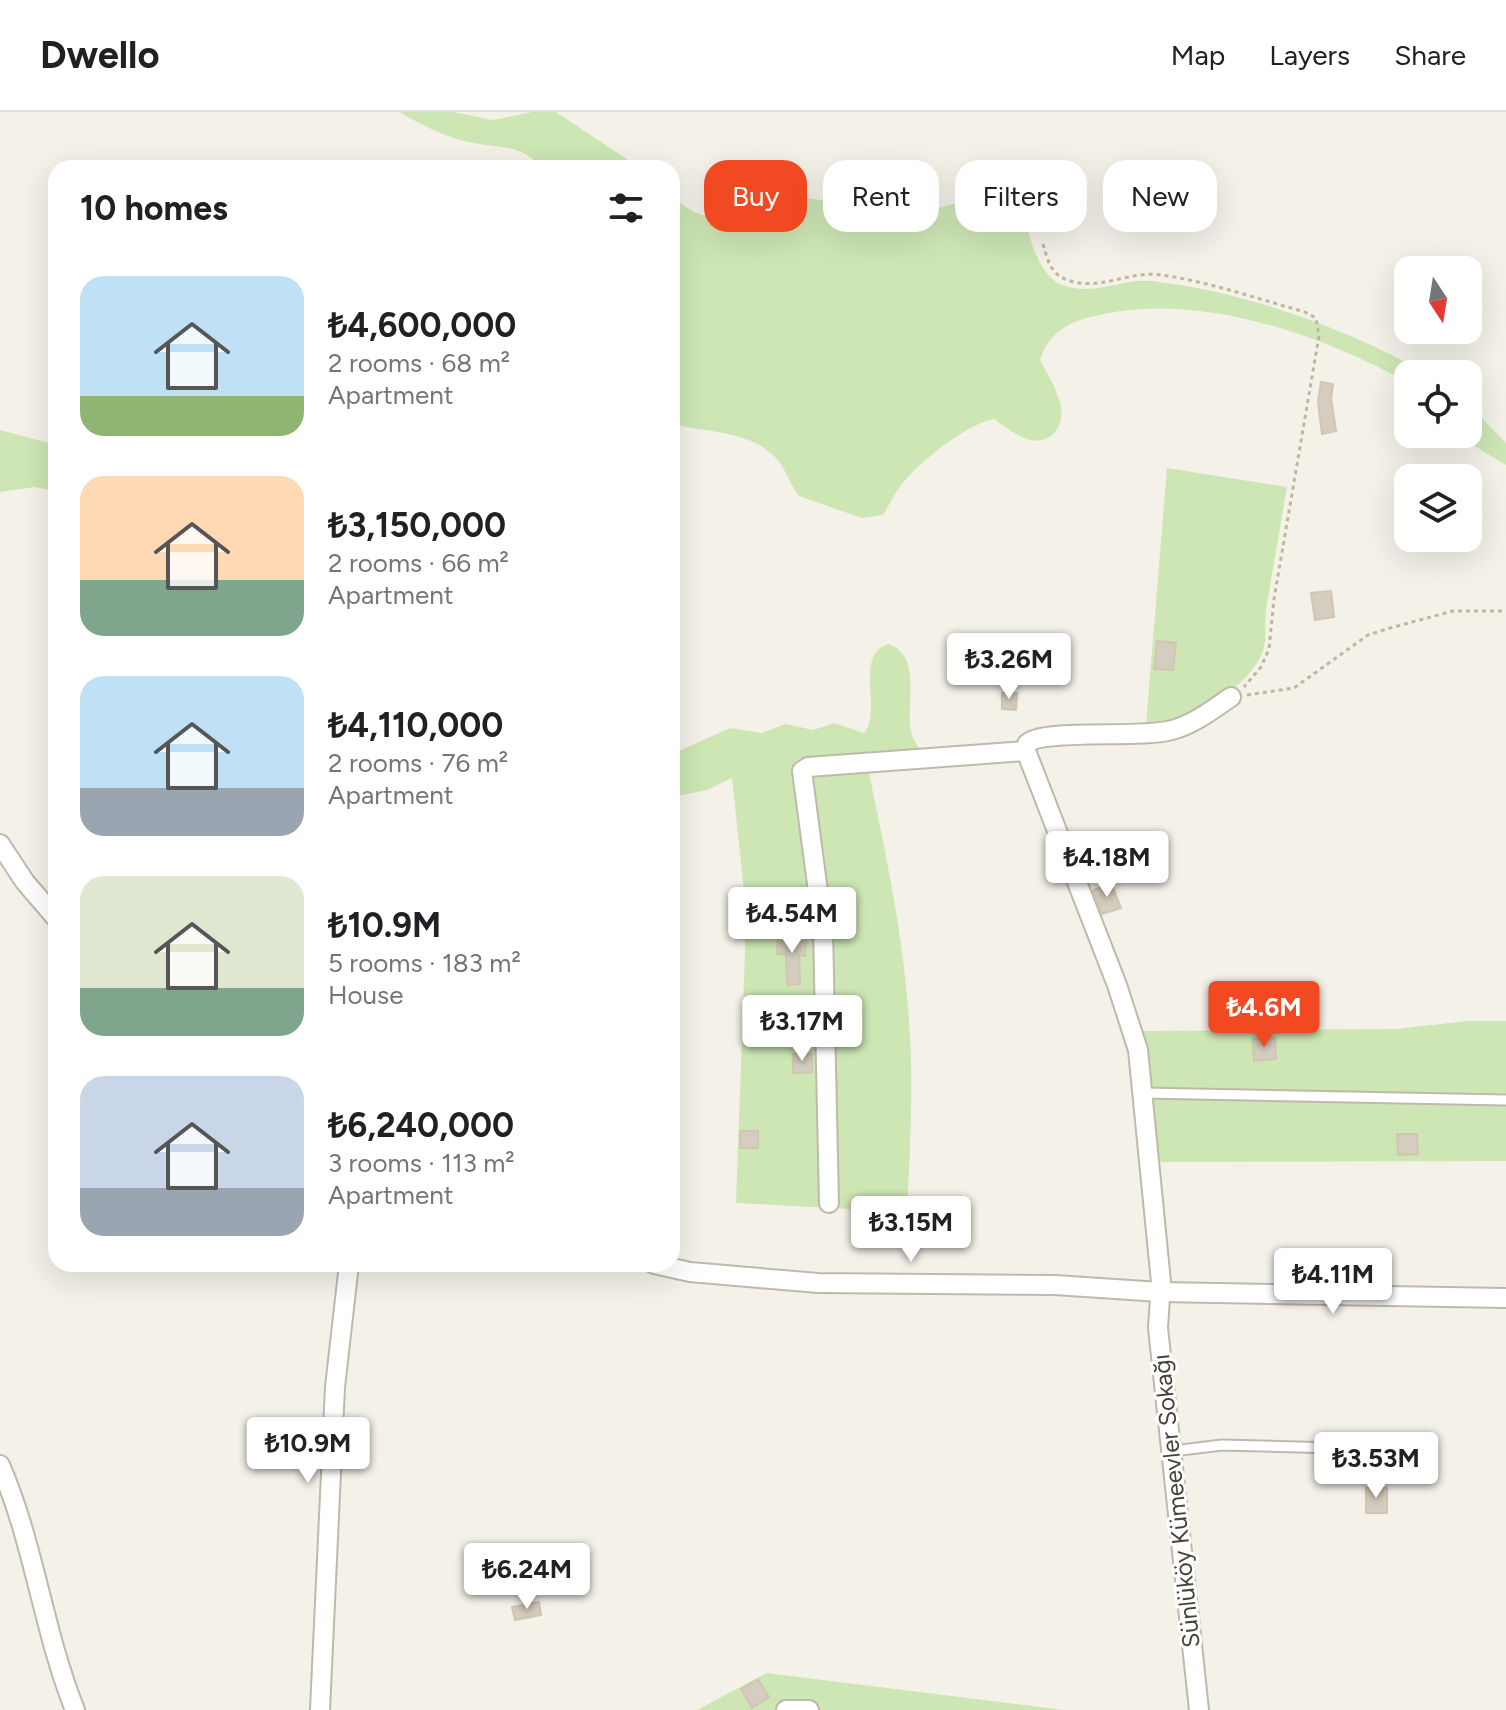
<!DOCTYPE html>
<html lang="en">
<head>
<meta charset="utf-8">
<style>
  :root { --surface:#fff; --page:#f2f2f2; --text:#202124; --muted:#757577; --line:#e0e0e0; --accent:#f14a23 }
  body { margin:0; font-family:Figtree,sans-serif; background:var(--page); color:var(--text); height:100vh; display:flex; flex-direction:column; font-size:30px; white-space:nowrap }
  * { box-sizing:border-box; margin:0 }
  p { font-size:26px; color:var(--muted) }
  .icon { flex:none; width:44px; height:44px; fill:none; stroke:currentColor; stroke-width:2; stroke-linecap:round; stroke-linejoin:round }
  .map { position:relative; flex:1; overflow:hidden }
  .panel { position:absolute; left:48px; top:48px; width:632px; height:1112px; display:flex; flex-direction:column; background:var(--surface); border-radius:24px; box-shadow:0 8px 32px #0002 }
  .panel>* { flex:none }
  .hud { position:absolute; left:704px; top:48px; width:682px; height:72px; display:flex; gap:16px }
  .needle { width:52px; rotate:168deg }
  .buttons { position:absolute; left:1394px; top:144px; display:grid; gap:16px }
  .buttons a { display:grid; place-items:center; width:88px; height:88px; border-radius:16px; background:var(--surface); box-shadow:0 8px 32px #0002; font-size:40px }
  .price { position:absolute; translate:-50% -68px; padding:0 18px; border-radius:8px; background:#fff; color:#222; font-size:26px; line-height:52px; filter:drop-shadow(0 2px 4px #0008) }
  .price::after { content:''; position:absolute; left:50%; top:48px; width:24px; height:18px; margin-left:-12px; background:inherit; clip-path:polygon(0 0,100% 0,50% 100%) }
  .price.on { background:var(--accent); color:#fff }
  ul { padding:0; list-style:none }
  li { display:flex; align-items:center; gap:24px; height:200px; padding:0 32px }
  li span { display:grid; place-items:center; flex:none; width:224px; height:160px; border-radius:24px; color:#555 }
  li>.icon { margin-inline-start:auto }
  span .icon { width:96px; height:96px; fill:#fffc; stroke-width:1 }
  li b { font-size:34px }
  h2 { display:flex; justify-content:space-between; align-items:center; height:96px; padding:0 32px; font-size:34px }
  .chip { padding:0 28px; border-radius:24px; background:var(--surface); box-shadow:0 8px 32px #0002; font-size:28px; line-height:72px }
  .chip.on { background:var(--accent); color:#fff }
  header { display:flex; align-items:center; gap:48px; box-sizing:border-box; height:112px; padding:0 40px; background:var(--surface); border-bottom:2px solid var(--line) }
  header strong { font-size:38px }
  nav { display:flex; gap:44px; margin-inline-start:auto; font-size:28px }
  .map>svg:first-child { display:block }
</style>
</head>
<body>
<header>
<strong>Dwello</strong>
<nav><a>Map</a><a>Layers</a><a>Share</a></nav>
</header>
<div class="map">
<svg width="1506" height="1598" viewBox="0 0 1506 1598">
  <rect width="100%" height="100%" fill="#f4f1e9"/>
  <g fill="#cde6b4">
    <path d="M399 0H453L493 8 532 0H556L640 56H542C518 31 505 37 474 31 448 27 422 13 399 0Z"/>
    <path d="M747 75 883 99 923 100 985 84 1011 85 1022 93C1027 116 1036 163 1062 173 1093 185 1121 166 1152 169 1246 180 1346 216 1428 262H1408V271C1323 223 1202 181 1104 202 1073 208 1050 217 1040 248 1048 263 1058 279 1061 295 1065 316 1048 334 1027 327 1015 323 1004 314 994 307 966 312 916 352 899 376 893 384 889 394 883 403L862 406 799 384C790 373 786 357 777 347 752 319 706 320 672 312V84C708 115 718 107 747 75Z"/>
    <path d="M1468 292 1506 331V353L1470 331 1464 322H1468Z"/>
    <path d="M0 318 56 333V379L34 375 0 380Z"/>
    <path d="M1167 356 1287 375C1280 416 1273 457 1266 497 1264 513 1268 532 1260 546 1240 583 1186 608 1146 613Z"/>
    <path d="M889 532C923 546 905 591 911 620 913 630 920 632 919 643L800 646 793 657 868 656C885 739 904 825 909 910 914 973 910 1037 907 1100L736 1091 745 840 744 779 732 666 707 678 672 685V642L730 616 761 621 786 612 813 618 834 611 864 621C883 599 853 542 889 532Z"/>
    <path d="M1467 909H1506V1049L1159 1050 1140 919 1397 917Z"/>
    <path d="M767 1561 1064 1598H697Z"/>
  </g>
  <g fill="#d5cdbf" stroke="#d0c6b2" stroke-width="2">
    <path d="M1321 270 1333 272 1331 286 1336 319 1322 322 1318 290Z"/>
    <path d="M1331 479 1334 505 1315 508 1311 481Z"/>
    <path d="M1157 529 1176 531 1173 558 1154 557Z"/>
    <path d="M1002 581H1017L1016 598 1002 597Z"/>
    <path d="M1111 771 1121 796 1102 802 1093 778Z"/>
    <path d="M778 823 807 824 805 844 799 843 800 872 787 873 786 842H777Z"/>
    <rect x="745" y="905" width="15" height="26"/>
    <path d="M842 911 859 912 858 929 841 928Z"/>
    <path d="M1275 926 1276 947 1254 949 1253 927Z"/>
    <path d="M793 942H812V960L793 961Z"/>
    <rect x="740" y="1019" width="18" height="17"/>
    <path d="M1397 1022H1417L1418 1042 1398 1043Z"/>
    <rect x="1366" y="1376" width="21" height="25"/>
    <path d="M539 1490 541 1503 515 1508 512 1495Z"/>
    <path d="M758 1567 769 1585 752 1596 741 1577Z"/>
  </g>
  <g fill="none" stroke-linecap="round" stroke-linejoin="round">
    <defs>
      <g id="service">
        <path d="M1143 981 1506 988"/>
        <path d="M1173 1339 1222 1333 1414 1338"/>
      </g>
      <g id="minor">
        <path d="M0 732 25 770 56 806"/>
        <path d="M829 1091 823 817 802 659 808 655 1026 639"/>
        <path d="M654 1152 690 1160 818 1171 1055 1173 1160 1180 1506 1186"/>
        <path d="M0 1353C34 1431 43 1518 75 1598"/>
        <path d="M320 1598 335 1275 349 1152"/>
        <path d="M786 1598H809"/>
        <path d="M1199 1598 1158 1216 1161 1170 1138 938 1117 873 1026 639 1027 632C1041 616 1141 627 1172 618 1194 612 1212 598 1231 585"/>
      </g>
    </defs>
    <use href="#service" stroke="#bfb9ac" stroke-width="13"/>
    <use href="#minor" stroke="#bfb9ac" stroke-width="22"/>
    <g stroke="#c0b69e" stroke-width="3" stroke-dasharray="4 4" stroke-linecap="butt">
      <path d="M1043 132C1047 146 1050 161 1065 167 1097 181 1129 158 1162 163 1210 170 1258 187 1305 200L1316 206 1319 224 1274 487 1269 537 1261 555 1244 575"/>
      <path d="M1247 583 1294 576 1368 523 1390 516 1453 499H1506"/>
    </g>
    <use href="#service" stroke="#fff" stroke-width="9"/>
    <use href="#minor" stroke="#fff" stroke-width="18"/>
  </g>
  <g text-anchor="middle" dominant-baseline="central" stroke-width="6" stroke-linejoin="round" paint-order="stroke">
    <g font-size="24" fill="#474238" stroke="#fff">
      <text transform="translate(1176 1389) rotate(-96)">Sünlüköy Kümeevler Sokağı</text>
    </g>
  </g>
</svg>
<div class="buttons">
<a><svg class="needle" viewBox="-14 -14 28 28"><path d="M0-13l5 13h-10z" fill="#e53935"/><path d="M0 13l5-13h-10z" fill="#757577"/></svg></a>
<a><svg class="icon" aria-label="locate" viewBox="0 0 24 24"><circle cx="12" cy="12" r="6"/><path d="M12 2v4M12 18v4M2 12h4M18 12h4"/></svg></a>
<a><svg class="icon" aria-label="layers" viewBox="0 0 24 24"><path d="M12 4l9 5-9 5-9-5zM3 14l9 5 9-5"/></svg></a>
</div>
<b class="price" style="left:1009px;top:589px">₺3.26M</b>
<b class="price" style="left:1107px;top:787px">₺4.18M</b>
<b class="price" style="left:792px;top:843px">₺4.54M</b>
<b class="price on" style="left:1264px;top:937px">₺4.6M</b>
<b class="price" style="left:802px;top:951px">₺3.17M</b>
<b class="price" style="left:911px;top:1152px">₺3.15M</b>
<b class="price" style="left:1333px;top:1204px">₺4.11M</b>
<b class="price" style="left:308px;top:1373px">₺10.9M</b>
<b class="price" style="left:1376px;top:1388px">₺3.53M</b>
<b class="price" style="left:527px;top:1499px">₺6.24M</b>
<div class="hud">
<a class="chip on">Buy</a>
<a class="chip">Rent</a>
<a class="chip">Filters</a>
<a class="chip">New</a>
</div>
<section class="panel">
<h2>10 homes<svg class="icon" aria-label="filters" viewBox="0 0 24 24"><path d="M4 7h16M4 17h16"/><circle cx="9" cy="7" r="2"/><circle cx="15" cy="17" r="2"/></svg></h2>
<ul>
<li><span style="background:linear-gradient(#bfe0f5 75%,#8fb573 0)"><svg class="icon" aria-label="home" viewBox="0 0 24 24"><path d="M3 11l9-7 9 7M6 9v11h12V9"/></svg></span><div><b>₺4,600,000</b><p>2 rooms · 68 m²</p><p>Apartment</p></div></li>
<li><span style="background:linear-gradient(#ffd9b3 65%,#7fa58c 0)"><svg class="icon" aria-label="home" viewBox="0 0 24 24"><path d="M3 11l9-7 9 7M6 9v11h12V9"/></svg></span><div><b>₺3,150,000</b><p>2 rooms · 66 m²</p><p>Apartment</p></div></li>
<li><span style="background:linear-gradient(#bfe0f5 70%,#9aa5b1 0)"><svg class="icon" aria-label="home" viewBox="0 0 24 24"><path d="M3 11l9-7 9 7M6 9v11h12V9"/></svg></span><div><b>₺4,110,000</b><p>2 rooms · 76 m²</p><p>Apartment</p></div></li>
<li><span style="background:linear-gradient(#dfe7d0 70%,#7fa58c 0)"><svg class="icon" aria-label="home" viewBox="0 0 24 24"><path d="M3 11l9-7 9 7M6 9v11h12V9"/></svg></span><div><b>₺10.9M</b><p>5 rooms · 183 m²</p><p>House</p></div></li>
<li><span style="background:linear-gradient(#c9d6e8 70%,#9aa5b1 0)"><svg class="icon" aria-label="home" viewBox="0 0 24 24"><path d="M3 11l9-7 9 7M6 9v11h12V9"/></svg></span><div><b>₺6,240,000</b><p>3 rooms · 113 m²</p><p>Apartment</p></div></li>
</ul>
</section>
</div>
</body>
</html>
